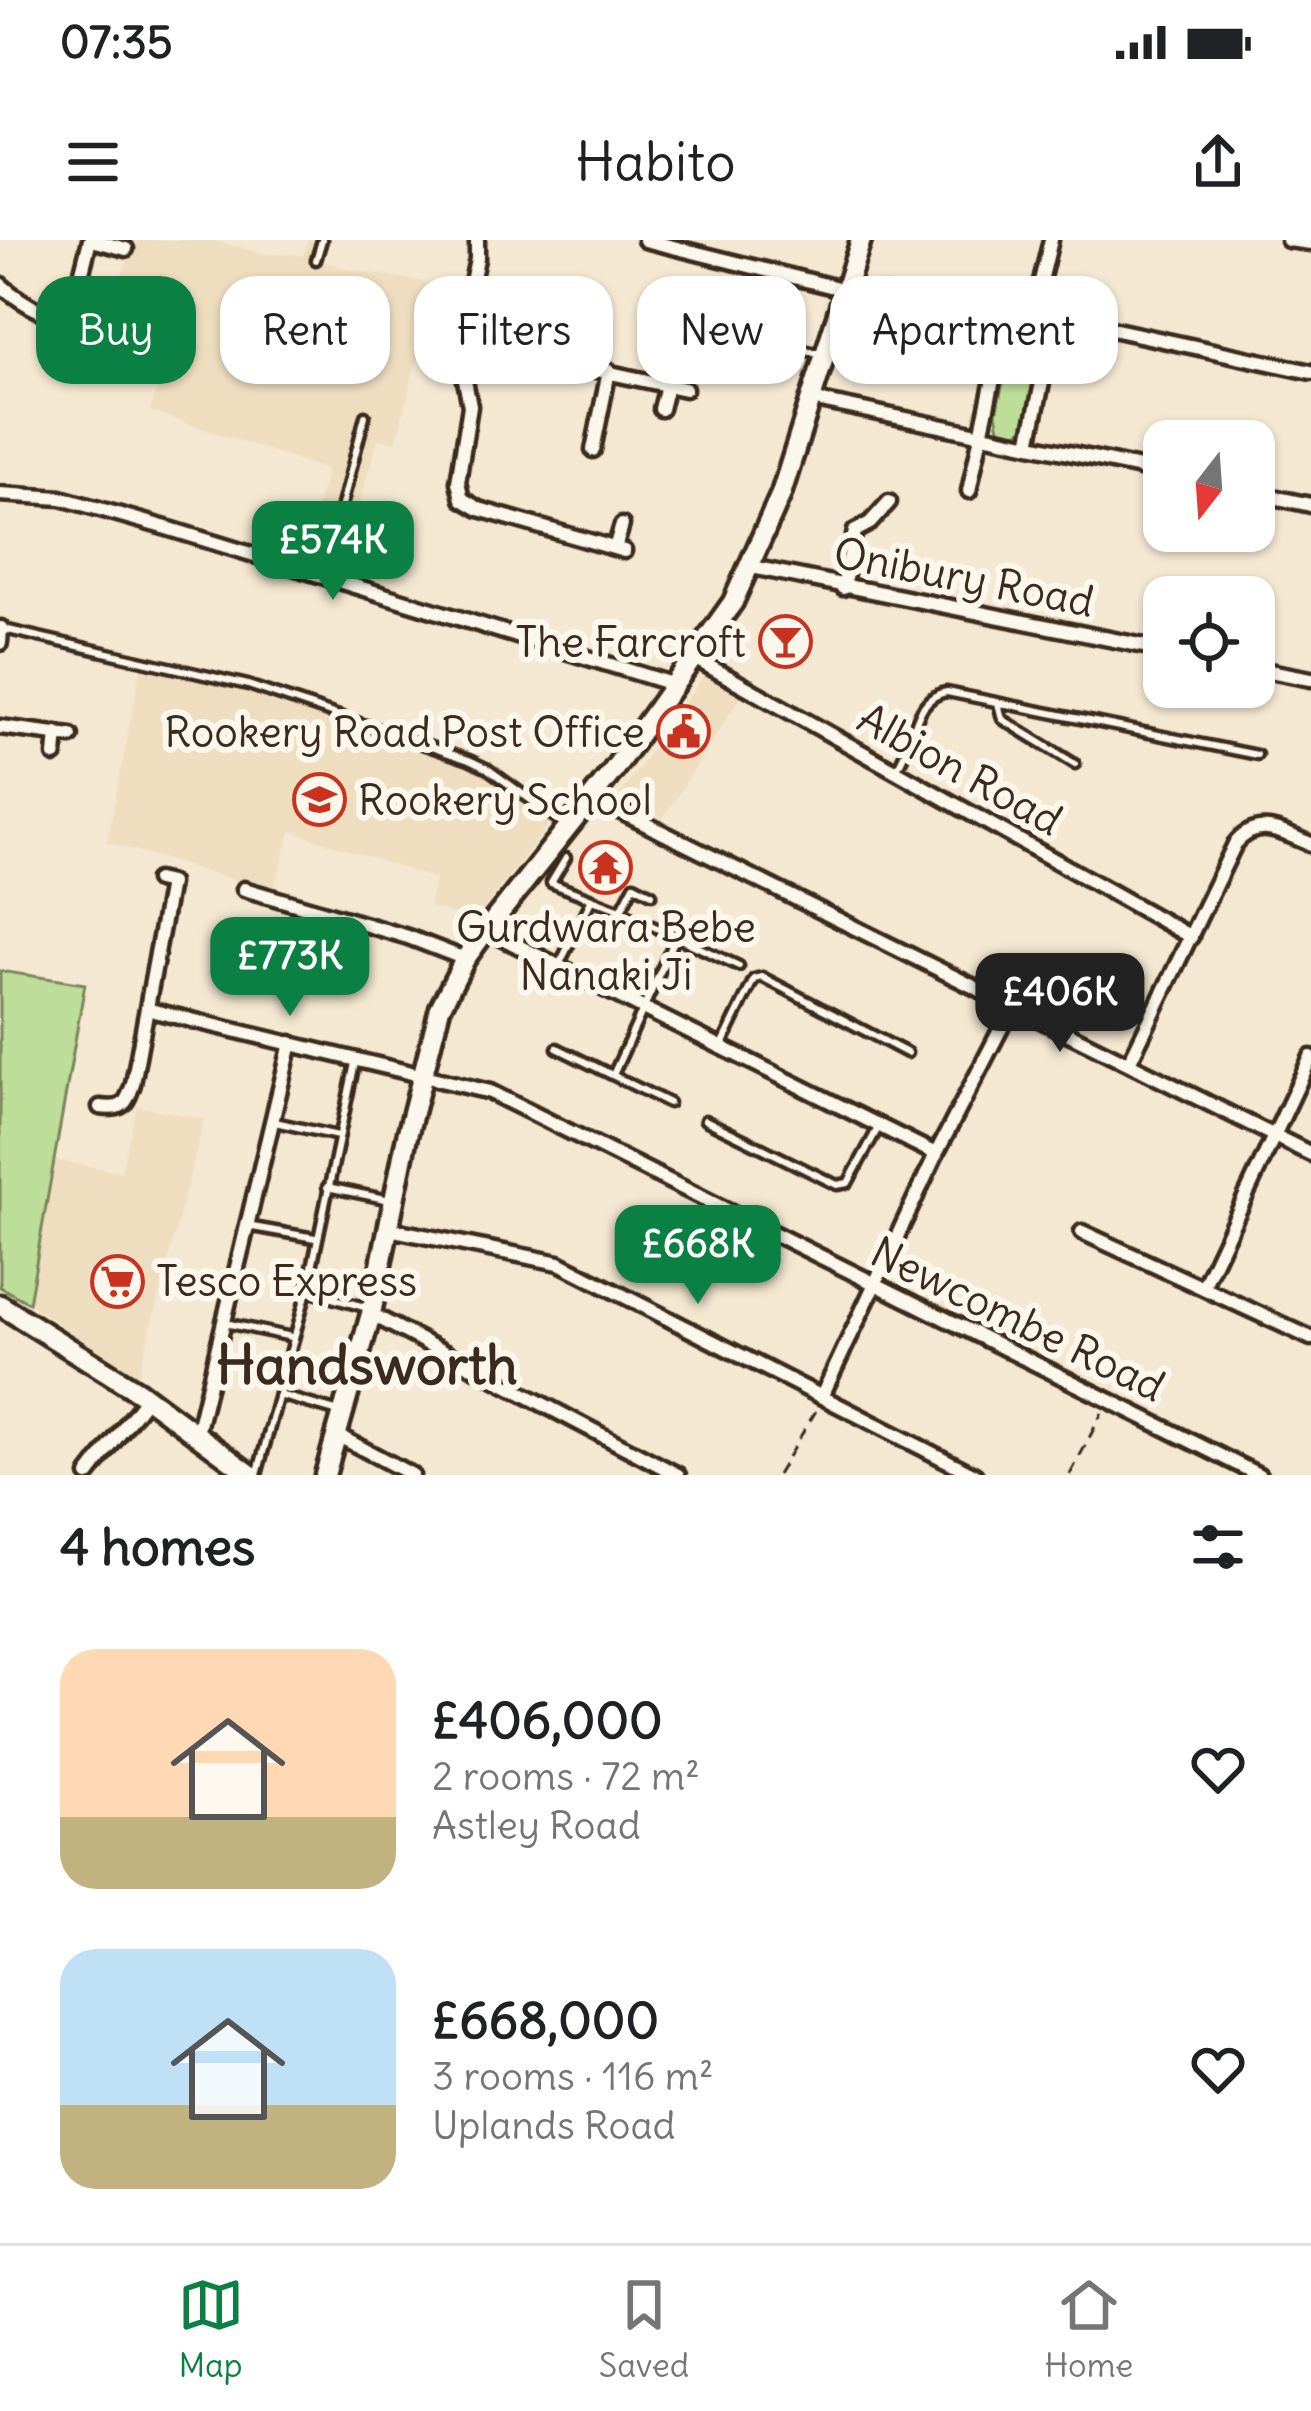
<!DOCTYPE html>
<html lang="en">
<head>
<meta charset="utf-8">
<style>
  :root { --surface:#fff; --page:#f6f6f6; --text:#202124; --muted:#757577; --line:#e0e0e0; --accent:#0b8043 }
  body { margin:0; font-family:Delius,sans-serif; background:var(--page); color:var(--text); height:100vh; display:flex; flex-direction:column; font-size:45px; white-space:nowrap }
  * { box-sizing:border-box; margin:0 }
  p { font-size:39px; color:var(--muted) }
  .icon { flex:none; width:66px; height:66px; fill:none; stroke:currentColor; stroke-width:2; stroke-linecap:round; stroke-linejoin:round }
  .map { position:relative; height:1235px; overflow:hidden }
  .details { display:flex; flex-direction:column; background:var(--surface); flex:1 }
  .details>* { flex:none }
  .top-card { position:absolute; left:36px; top:36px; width:1239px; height:108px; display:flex; gap:24px }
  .needle { width:78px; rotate:197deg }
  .controls { position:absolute; left:1143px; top:180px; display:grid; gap:24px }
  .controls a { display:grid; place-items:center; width:132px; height:132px; border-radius:24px; background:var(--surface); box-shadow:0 3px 9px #0004; font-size:60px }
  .price { position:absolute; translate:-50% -102px; padding:0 27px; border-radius:24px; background:var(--accent); color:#fff; font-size:39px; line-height:78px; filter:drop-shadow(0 3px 6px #0008) }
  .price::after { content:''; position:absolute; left:50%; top:72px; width:36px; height:27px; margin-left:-18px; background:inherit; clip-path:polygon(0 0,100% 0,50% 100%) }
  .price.selected { background:#222; color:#fff }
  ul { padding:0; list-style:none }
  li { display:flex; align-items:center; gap:36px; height:300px; padding:0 60px }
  li span { display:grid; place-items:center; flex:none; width:336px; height:240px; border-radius:36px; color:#555 }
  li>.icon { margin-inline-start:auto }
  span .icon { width:144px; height:144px; fill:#fffc; stroke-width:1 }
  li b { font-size:51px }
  h2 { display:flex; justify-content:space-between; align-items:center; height:144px; padding:0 60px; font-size:51px }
  .chip { padding:0 42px; border-radius:36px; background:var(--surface); box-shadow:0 3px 9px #0004; font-size:42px; line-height:108px }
  .chip.selected { background:var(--accent); color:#fff }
  .status { display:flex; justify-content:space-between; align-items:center; height:84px; padding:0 60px; background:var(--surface); direction:ltr }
  .status svg { height:33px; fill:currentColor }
  header { display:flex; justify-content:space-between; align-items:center; height:156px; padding:0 60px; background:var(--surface); font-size:54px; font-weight:600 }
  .dock { display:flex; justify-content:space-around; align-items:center; height:168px; border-top:3px solid var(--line); background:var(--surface); font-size:33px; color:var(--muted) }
  .dock a { display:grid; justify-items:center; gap:6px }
  .dock .selected { color:var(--accent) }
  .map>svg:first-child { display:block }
</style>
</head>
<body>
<div class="status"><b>07:35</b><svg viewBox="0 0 49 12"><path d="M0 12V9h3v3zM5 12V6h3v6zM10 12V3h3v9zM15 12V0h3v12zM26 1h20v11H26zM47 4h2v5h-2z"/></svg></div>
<header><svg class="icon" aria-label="menu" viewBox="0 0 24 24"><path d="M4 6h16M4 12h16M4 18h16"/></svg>Habito<svg class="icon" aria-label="share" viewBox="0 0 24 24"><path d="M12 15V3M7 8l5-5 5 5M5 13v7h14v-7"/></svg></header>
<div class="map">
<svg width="1311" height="1235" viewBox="0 0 1311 1235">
  <defs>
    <pattern id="grass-tufts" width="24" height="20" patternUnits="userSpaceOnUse" patternTransform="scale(3)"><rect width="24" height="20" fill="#bcde98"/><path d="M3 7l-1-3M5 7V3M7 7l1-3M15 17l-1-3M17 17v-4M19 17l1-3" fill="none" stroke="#a2bf83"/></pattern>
  </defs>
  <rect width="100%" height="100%" fill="#f4e8d2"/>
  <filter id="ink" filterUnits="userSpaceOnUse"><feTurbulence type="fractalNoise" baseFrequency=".00833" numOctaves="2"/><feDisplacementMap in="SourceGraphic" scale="24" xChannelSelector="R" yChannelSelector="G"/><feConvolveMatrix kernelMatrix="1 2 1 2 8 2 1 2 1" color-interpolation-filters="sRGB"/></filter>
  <g filter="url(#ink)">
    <g fill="#efddc0">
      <path d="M139 0H211L266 14 303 15 308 0H328L322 21 349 29 436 44 396 202 378 199 340 330 303 317 327 230 150 171 172 100 103 99 130 9Z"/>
      <path d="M141 427 281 459 437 512 494 538 550 583 474 681 429 666 435 639 291 591 273 652 107 602Z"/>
      <path d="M704 435 741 456 663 578 619 556Z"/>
      <path d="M137 866 204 879 138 1138 29 1063 55 920 121 932Z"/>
    </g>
    <path fill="url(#grass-tufts)" stroke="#7c845b" stroke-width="3" d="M1026 85 1040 93 1041 105 1026 178 1023 189 1016 193 999 189 996 173 1015 90Z"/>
    <path fill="#bcde98" stroke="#7c845b" stroke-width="3" d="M0 731 85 744 29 1063 0 1047Z"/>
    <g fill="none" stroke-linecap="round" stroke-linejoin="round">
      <defs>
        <g id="lane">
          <path d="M316 20 322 0"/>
          <path d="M754 91 766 95 767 102"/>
          <path d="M746 97 821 114"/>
          <path d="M324 335 365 176"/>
          <path d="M4 389 248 445 469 520 488 529 564 584"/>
          <path d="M998 463 1002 479 1075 524"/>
          <path d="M895 531C917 501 912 457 947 452L1257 515"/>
          <path d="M592 659 621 670 634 645 652 654"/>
          <path d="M629 675 676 697"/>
          <path d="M559 725 592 659 551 643 566 618"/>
          <path d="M722 805 754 739 762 737 907 813"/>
          <path d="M557 808 669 863"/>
          <path d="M613 835 676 697 739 726"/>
          <path d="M705 880 837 945 848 943 878 888"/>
          <path d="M275 882 338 896"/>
          <path d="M327 947 390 960"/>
          <path d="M247 986 315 998"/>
          <path d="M307 1051 368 1068"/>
          <path d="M225 1083 292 1097"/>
          <path d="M279 1155 339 1172"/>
          <path d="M257 1235 307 1051 356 818"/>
        </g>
        <g id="street">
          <path d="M92 0 126 9"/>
          <path d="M477 0V19L458 105 470 166 458 242 462 259 479 269 624 311"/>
          <path d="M645 0 838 48 1056 77 1311 132"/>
          <path d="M1288 0 1311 3"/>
          <path d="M0 44C27 69 54 78 89 89"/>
          <path d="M1033 74 1051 0"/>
          <path d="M69 83 90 0"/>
          <path d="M458 105 503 110 685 149"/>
          <path d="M811 159 1164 233"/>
          <path d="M661 169 667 145"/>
          <path d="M1029 204 1056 77"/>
          <path d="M593 210 609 131"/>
          <path d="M969 251 1008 70"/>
          <path d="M1254 253 1311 265"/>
          <path d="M0 254 61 258 170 289 666 442 675 448"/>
          <path d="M615 308 622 285"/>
          <path d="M752 327 1164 410"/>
          <path d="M843 348 855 291 870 283 889 262"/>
          <path d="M0 403 1 388"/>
          <path d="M696 419 1191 697"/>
          <path d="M1254 428 1311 439"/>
          <path d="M0 487 71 496"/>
          <path d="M55 515 57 493"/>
          <path d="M591 557 1311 914"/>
          <path d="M244 649 408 697 465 719"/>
          <path d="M486 690 936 914"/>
          <path d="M150 770 490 852 1259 1235"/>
          <path d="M1129 823 1235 604C1258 576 1282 593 1311 604"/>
          <path d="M100 867C123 870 126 865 133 844L170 643 157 640"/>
          <path d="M389 989 559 1023 975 1235"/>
          <path d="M1082 992 1311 1098"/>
          <path d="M1204 1045 1311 817"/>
          <path d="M371 1074 678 1235"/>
          <path d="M822 1156 936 914 1013 765"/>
          <path d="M197 1194 291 803"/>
          <path d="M337 1195 412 1235"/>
          <path d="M88 1235 147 1158"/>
        </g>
        <g id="primary">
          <path d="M0 1065 139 1152 251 1235"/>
          <path d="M325 1235 371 1074 407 896 440 768 465 719 486 690 612 532 733 362 781 254 861 0"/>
        </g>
      </defs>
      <use href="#lane" stroke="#3b2a1e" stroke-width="15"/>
      <use href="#street" stroke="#3b2a1e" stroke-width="21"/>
      <use href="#primary" stroke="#3b2a1e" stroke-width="27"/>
      <g stroke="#3b2a1e" stroke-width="3" stroke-dasharray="12 9" stroke-linecap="butt">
        <path d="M777 1235 817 1169"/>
        <path d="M1070 1235 1102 1173"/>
      </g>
      <use href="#lane" stroke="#fbf7ec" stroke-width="6"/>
      <use href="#street" stroke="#fbf7ec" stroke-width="12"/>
      <use href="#primary" stroke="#fbf7ec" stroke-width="18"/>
    </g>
  </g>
  <defs>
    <symbol id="bar-ring" viewBox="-11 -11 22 22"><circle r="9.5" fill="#fbf7ec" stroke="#c8321e" stroke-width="1.5"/><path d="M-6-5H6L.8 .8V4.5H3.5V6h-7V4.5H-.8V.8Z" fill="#c8321e"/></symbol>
    <symbol id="civic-ring" viewBox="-11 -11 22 22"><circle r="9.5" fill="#fbf7ec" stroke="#c8321e" stroke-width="1.5"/><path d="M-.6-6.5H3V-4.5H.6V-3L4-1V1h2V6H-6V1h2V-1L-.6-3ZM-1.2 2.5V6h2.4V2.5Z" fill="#c8321e"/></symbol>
    <symbol id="school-ring" viewBox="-11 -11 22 22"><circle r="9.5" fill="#fbf7ec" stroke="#c8321e" stroke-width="1.5"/><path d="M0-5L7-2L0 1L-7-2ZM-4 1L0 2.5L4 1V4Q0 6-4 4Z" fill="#c8321e"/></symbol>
    <symbol id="temple-ring" viewBox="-11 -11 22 22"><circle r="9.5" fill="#fbf7ec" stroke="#c8321e" stroke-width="1.5"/><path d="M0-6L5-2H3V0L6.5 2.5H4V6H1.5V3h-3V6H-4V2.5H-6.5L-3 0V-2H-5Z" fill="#c8321e"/></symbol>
    <symbol id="supermarket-ring" viewBox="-11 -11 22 22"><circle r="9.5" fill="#fbf7ec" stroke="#c8321e" stroke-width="1.5"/><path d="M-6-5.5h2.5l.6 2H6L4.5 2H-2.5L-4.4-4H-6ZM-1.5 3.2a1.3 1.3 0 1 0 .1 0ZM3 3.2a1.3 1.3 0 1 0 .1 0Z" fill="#c8321e"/></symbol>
  </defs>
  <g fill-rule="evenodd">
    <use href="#bar-ring" x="756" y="372" width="59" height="59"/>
    <use href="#civic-ring" x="654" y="462" width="59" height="59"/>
    <use href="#school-ring" x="290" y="530" width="59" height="59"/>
    <use href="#temple-ring" x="576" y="598" width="59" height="59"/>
    <use href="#supermarket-ring" x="88" y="1012" width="59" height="59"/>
  </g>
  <g text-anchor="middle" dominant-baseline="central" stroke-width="12" stroke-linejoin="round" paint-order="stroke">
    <g font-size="42" fill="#3b2a1e" stroke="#fbf7ec">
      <text transform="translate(964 337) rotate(11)">Onibury Road</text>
      <text transform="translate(960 529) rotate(29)">Albion Road</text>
      <text transform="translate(1018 1079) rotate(26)">Newcombe Road</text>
    </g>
    <g font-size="42" fill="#3b2a1e" stroke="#fbf7ec" text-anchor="end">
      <text x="746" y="402">The Farcroft</text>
      <text x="645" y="492">Rookery Road Post Office</text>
      <text x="358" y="560" text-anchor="start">Rookery School</text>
      <text x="606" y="687" text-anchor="middle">Gurdwara Bebe<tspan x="606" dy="48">Nanaki Ji</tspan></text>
      <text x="156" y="1041" text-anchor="start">Tesco Express</text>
    </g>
    <g font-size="54" font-weight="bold" fill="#3b2a1e" stroke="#fbf7ec">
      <text x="367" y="1125">Handsworth</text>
    </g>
  </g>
</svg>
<div class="controls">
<a><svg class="needle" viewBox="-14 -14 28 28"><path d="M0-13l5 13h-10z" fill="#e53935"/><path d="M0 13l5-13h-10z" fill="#757577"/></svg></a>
<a><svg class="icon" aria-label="locate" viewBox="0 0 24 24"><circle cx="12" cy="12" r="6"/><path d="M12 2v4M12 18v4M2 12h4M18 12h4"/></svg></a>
</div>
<b class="price" style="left:333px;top:363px">£574K</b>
<b class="price" style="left:290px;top:779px">£773K</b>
<b class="price selected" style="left:1060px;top:815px">£406K</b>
<b class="price" style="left:698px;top:1067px">£668K</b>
<div class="top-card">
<a class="chip selected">Buy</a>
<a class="chip">Rent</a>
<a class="chip">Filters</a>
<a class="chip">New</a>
<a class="chip">Apartment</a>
</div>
</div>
<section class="details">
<h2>4 homes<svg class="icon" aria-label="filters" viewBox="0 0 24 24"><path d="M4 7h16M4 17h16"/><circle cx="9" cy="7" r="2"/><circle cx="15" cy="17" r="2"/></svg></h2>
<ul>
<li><span style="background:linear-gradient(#ffd9b3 70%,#c2b280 0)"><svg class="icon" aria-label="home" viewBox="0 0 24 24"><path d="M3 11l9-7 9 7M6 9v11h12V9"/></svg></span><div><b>£406,000</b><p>2 rooms · 72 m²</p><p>Astley Road</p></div><svg class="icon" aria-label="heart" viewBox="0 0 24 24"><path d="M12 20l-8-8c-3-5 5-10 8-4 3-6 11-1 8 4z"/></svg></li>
<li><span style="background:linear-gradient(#bfe0f5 65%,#c2b280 0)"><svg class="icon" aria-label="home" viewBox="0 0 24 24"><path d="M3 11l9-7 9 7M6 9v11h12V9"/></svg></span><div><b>£668,000</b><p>3 rooms · 116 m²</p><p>Uplands Road</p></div><svg class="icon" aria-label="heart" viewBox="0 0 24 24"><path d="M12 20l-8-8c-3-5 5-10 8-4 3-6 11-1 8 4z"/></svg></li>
</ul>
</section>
<nav class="dock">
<a class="selected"><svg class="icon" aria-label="map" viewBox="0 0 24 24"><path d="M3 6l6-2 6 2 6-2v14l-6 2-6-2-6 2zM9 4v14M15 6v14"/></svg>Map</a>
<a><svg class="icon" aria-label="saved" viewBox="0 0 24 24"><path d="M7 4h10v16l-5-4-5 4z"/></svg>Saved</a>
<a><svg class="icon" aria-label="home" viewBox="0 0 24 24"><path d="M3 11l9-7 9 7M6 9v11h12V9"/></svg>Home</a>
</nav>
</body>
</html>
